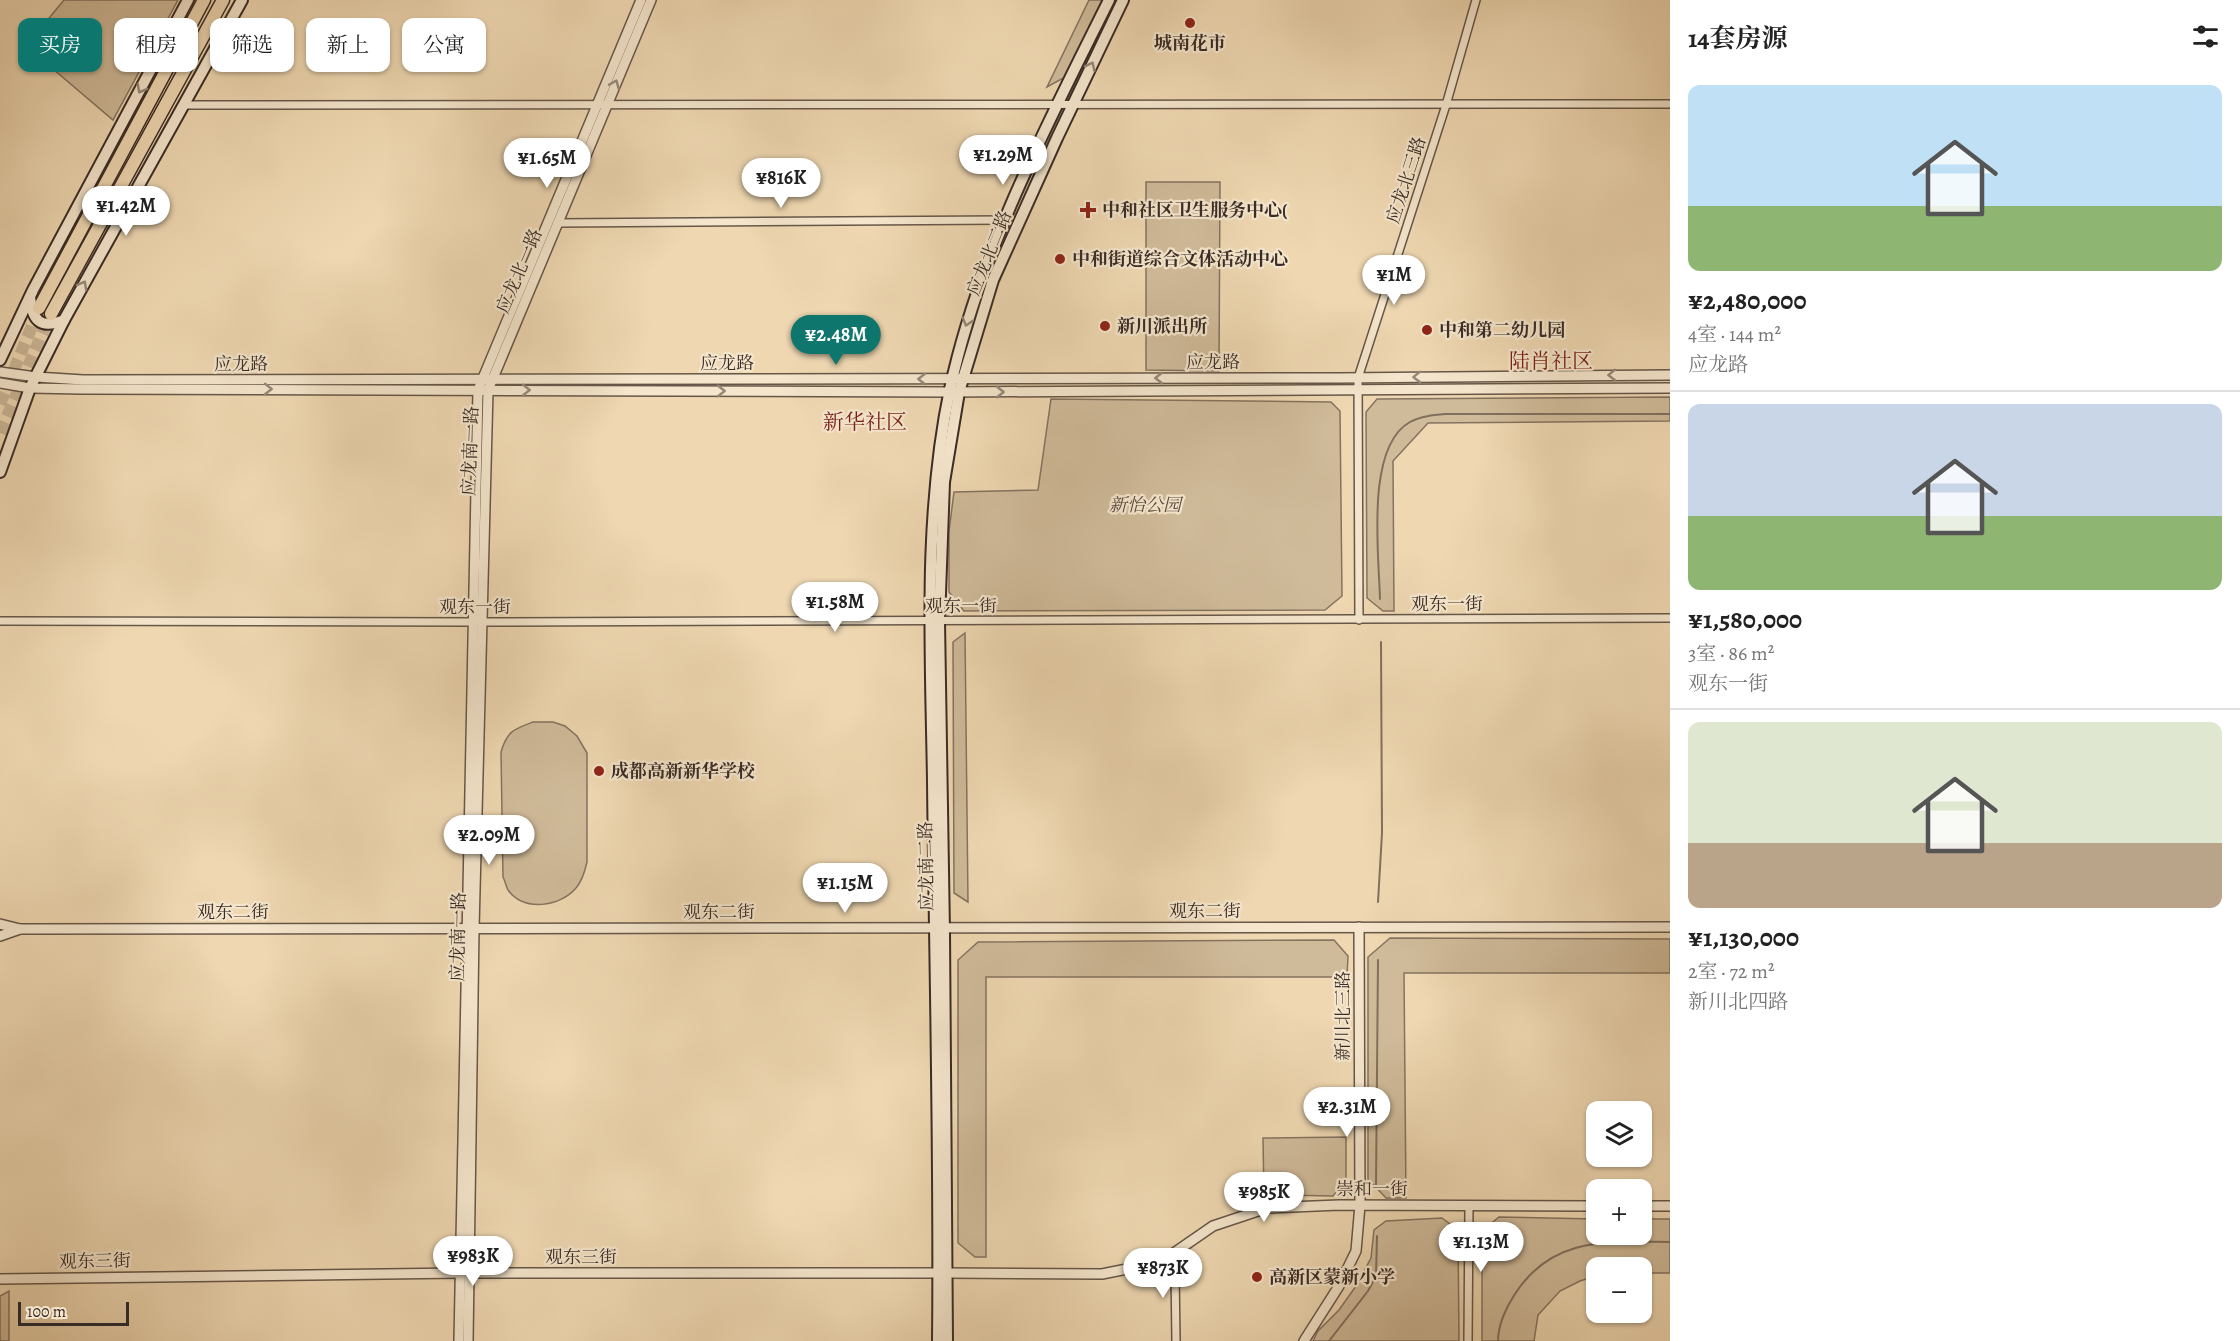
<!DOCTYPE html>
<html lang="zh">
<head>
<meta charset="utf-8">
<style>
  :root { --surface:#fff; --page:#f2f2f2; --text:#222; --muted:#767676; --line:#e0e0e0; --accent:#0f766e }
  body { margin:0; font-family:Alegreya,"Noto Serif SC",serif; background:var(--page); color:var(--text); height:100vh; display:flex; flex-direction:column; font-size:22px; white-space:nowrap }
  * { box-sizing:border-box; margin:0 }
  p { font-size:20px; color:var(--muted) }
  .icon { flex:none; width:33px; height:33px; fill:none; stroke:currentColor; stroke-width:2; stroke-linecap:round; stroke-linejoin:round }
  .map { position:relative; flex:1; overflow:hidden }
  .panel { display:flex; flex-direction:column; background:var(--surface); width:570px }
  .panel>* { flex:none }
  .hud { position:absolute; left:18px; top:18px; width:570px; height:54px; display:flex; gap:12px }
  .buttons { position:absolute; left:1586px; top:1101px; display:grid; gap:12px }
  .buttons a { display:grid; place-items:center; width:66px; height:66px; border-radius:12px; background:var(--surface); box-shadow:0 2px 4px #0004; font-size:30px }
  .scale { position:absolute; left:18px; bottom:15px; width:111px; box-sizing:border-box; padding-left:6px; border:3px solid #392c26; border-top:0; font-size:16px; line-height:21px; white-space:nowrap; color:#392c26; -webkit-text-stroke:4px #f4e5cc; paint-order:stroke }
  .price { position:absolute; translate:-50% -51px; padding:0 14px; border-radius:21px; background:#fff; color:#222; font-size:20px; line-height:39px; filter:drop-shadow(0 2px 3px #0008) }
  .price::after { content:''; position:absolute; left:50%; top:36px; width:18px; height:14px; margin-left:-9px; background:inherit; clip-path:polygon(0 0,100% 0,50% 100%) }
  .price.on { background:var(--accent); color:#fff }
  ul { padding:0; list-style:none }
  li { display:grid; align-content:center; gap:12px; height:318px; padding:0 18px }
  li+li { border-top:2px solid var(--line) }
  li span { display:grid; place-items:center; height:186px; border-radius:12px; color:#555 }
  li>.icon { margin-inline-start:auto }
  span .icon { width:108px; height:108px; fill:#fffc; stroke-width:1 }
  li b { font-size:26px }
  h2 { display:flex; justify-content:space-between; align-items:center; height:72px; padding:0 18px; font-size:26px }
  .chip { padding:0 21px; border-radius:12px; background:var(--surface); box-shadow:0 2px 4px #0004; font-size:21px; line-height:54px }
  .chip.on { background:var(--accent); color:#fff }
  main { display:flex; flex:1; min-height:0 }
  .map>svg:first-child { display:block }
</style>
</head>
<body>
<main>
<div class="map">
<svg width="1670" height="1341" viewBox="0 0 1670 1341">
  <rect width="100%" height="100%" fill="#eed7b1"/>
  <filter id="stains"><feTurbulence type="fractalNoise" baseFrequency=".00333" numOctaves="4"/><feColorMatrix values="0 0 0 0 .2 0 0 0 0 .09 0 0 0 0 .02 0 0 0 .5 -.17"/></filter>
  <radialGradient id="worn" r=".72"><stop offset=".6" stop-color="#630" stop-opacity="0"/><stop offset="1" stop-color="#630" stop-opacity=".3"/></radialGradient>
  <g fill="#cfba99" stroke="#847360" stroke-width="1.5">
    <path d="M64 0H178L113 120 26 46Z"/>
    <path d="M1089 0H1104L1069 75 1047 87Z"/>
    <path d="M1146 182H1220L1219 371 1146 370Z"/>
    <path d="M1670 397V421L1428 423 1393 461 1394 611H1383L1367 598 1366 412 1377 399Z"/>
    <path d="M1051 399 1331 402 1340 411 1342 596 1325 610 964 611 949 592V531L954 492 1038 490Z"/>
    <path d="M965 633 968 902 954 893 953 642Z"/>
    <path d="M533 722H553L565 726 577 736 587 753V862C585 871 582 881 576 888 560 907 524 912 508 890 506 886 505 881 503 877L501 752C507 731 514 729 533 722Z"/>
    <path d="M1390 938 1670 939V973H1404L1406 1198H1386L1368 1179V957Z"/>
    <path d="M1334 940 1348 956 1347 977H986V1257H975L958 1243V960L978 942Z"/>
    <path d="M1346 1137V1181L1333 1196 1281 1195 1264 1199 1263 1138Z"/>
    <path d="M1499 1217 1596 1219V1234H1641V1219H1670V1273H1641V1268H1596V1276L1580 1281 1560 1291 1538 1315 1534 1341H1482V1231Z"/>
    <path d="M1442 1218 1458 1230 1459 1341H1313L1318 1331 1339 1310 1356 1286 1371 1258 1374 1230 1386 1221Z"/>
    <path d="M9 1291V1341H0V1296Z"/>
  </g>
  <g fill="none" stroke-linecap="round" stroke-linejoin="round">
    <g stroke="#80705d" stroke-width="2">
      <path d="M1380 599C1379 555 1365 447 1410 422 1421 416 1434 415 1446 414H1670"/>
      <path d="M1378 902 1382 833 1381 642"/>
      <path d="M1376 1186 1378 960"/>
      <path d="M1329 1341 1368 1291 1376 1276 1377 1236"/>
      <path d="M1498 1341C1498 1324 1506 1308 1515 1294 1553 1235 1609 1242 1670 1242"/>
    </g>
    <g stroke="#cab595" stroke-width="12" stroke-dasharray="12 6" stroke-linecap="butt">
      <path d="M0 404 39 309"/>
      <path d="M0 433 50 315"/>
    </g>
    <defs>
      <g id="minor">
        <path d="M184 105 1670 104"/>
        <path d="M557 223 1004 220"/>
        <path d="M1359 620 1358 378 1446 105 1476 0"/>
        <path d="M0 621 474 622 1670 618"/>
        <path d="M1171 1255 1175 1271 1176 1341"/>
        <path d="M1468 1341 1469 1206"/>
      </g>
      <g id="tertiary">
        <path d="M0 372 36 377 83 380 1339 378 1670 375"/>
        <path d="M0 383 30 388 82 389 949 392 1670 388"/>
        <path d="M0 924 20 929 1670 927"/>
        <path d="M0 936 20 929"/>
        <path d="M1641 1206H1670"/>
        <path d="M0 1279 460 1273H947L1102 1274 1142 1266 1171 1255 1213 1226 1267 1208 1339 1205 1596 1206"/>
        <path d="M459 1341 478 390 641 0"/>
        <path d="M468 1341 474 928 488 390 651 0"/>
        <path d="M1304 1341 1339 1286 1356 1251 1360 1205 1359 927"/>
      </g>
      <g id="secondary">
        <path d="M30 297C32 320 40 330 64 320"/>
        <path d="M0 360 33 290 188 0"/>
        <path d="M0 472 30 388 64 320 242 0"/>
        <path d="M938 1341C940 1155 935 968 933 781 931 650 923 518 950 389 980 251 1047 125 1109 0"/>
        <path d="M947 1341 944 932 939 621 944 482 959 392 993 280 1057 138 1123 0"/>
      </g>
      <g id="trunk">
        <path d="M39 308 204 0"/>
        <path d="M51 314 223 0"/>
      </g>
    </defs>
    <use href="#minor" stroke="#665749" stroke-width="10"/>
    <use href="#tertiary" stroke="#665749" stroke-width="12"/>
    <use href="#secondary" stroke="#392c26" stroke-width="14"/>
    <use href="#trunk" stroke="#392c26" stroke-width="15"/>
    <use href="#minor" stroke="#f4e5cc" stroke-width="7"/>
    <use href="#tertiary" stroke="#f4e5cc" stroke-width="9"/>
    <use href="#secondary" stroke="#f4e5cc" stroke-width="10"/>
    <use href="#trunk" stroke="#eed7b1" stroke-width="12"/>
  </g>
  <defs><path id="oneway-chevron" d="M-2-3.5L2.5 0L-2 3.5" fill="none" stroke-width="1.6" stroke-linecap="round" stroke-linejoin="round" transform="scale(1.5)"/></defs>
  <g stroke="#968879">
    <use href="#oneway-chevron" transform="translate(1091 66) rotate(-64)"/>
    <use href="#oneway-chevron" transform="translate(615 84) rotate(-67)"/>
    <use href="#oneway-chevron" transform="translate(141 89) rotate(118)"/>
    <use href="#oneway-chevron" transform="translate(83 285) rotate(-61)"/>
    <use href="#oneway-chevron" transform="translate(967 322) rotate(107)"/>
    <use href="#oneway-chevron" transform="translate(1612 375) rotate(179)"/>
    <use href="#oneway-chevron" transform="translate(1417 377) rotate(179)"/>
    <use href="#oneway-chevron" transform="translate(1159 378) rotate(180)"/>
    <use href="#oneway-chevron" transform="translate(922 379) rotate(180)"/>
    <use href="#oneway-chevron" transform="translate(268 389)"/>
    <use href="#oneway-chevron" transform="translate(526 390)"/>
    <use href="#oneway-chevron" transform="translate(721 391)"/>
    <use href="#oneway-chevron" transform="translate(1000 392)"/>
  </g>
  <g fill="#8f2418" stroke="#f4e5cc" stroke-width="2">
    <circle cx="1190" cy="23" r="6"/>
    <path d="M1085 201h6v6h6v6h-6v6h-6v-6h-6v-6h6z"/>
    <circle cx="1060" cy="259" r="6"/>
    <circle cx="1105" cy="326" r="6"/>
    <circle cx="1427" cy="330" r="6"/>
    <circle cx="599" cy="771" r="6"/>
    <circle cx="1257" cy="1277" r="6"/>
  </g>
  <g text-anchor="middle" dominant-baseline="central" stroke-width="4.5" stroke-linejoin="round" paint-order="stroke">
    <g font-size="18" font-weight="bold" fill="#392c26" stroke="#f4e5cc" text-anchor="start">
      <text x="1190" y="43" text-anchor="middle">城南花市</text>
      <text x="1102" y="210">中和社区卫生服务中心(</text>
      <text x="1072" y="259">中和街道综合文体活动中心</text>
      <text x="1117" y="326">新川派出所</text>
      <text x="1439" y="330">中和第二幼儿园</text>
      <text x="611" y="771">成都高新新华学校</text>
      <text x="1269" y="1277">高新区蒙新小学</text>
    </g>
    <g font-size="18" fill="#392c26" stroke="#f4e5cc">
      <text transform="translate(1406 180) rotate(-72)">应龙北三路</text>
      <text transform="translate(989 253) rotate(-68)">应龙北二路</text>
      <text transform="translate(519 271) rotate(-67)">应龙北一路</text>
      <text x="1213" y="362">应龙路</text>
      <text x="727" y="363">应龙路</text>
      <text x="241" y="364">应龙路</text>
      <text transform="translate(470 451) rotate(-88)">应龙南一路</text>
      <text x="1447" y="604">观东一街</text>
      <text x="961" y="606">观东一街</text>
      <text x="475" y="607">观东一街</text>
      <text transform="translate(926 866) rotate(-91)">应龙南二路</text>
      <text x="1205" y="911">观东二街</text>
      <text x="233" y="912">观东二街</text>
      <text x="719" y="912">观东二街</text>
      <text transform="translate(458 937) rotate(-89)">应龙南一路</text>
      <text transform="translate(1343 1016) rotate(-90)">新川北三路</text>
      <text x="1372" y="1189">崇和一街</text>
      <text x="581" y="1257">观东三街</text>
      <text transform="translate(95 1261) rotate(-1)">观东三街</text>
    </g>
    <g font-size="18" font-style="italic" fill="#57483d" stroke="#f4e5cc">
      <text x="1145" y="505">新怡公园</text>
    </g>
    <g font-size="21" fill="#7a1f14" stroke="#f4e5cc">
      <text x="1551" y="361">陆肖社区</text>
      <text x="865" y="422">新华社区</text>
    </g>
  </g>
  <rect width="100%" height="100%" filter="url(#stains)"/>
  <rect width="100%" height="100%" fill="url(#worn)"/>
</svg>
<div class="buttons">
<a><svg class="icon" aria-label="layers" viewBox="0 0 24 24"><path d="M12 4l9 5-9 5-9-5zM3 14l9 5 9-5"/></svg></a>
<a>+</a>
<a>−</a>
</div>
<div class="scale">100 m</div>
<b class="price" style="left:1003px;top:186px">¥1.29M</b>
<b class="price" style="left:547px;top:189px">¥1.65M</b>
<b class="price" style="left:781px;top:209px">¥816K</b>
<b class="price" style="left:126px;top:237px">¥1.42M</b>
<b class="price" style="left:1394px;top:306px">¥1M</b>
<b class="price on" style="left:836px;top:366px">¥2.48M</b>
<b class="price" style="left:835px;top:633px">¥1.58M</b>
<b class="price" style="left:489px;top:866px">¥2.09M</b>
<b class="price" style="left:845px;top:914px">¥1.15M</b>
<b class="price" style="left:1347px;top:1138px">¥2.31M</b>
<b class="price" style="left:1264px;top:1223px">¥985K</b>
<b class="price" style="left:1481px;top:1273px">¥1.13M</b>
<b class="price" style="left:473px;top:1287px">¥983K</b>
<b class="price" style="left:1163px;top:1299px">¥873K</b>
<div class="hud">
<a class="chip on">买房</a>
<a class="chip">租房</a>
<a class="chip">筛选</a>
<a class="chip">新上</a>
<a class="chip">公寓</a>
</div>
</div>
<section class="panel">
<h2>14套房源<svg class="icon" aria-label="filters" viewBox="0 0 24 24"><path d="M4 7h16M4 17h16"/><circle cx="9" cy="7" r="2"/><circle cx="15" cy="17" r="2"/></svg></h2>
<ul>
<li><span style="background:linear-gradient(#bfe0f5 65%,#8fb573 0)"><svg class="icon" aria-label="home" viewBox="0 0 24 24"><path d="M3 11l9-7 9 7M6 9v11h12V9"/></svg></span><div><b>¥2,480,000</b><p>4室 · 144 m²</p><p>应龙路</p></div></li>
<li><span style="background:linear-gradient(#c9d6e8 60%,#8fb573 0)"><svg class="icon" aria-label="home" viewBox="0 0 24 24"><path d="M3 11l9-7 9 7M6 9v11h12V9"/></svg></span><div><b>¥1,580,000</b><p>3室 · 86 m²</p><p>观东一街</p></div></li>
<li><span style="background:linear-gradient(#dfe7d0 65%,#b9a48a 0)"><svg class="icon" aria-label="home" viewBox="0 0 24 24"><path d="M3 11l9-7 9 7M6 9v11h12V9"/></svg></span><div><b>¥1,130,000</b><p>2室 · 72 m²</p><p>新川北四路</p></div></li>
</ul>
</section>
</main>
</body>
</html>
